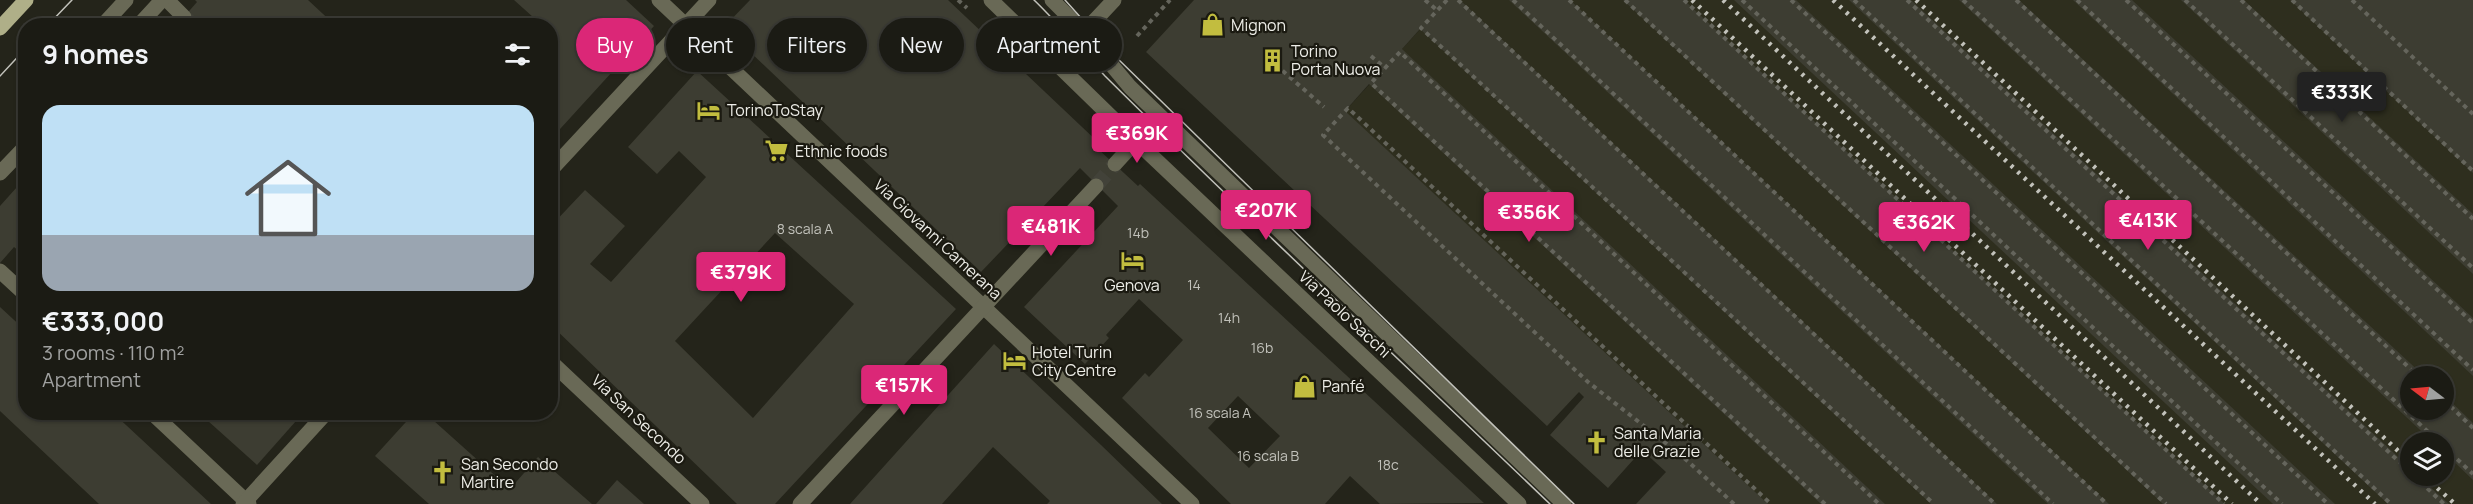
<!DOCTYPE html>
<html lang="en">
<head>
<meta charset="utf-8">
<style>
  :root { --surface:#1b1b14; --page:#282822; --text:#f1f3f6; --muted:#a0a1a0; --line:#393934; --accent:#db2777 }
  body { margin:0; font-family:Manrope,sans-serif; background:var(--page); color:var(--text); height:100vh; display:flex; flex-direction:column; font-size:22px; white-space:nowrap }
  * { box-sizing:border-box; margin:0 }
  p { font-size:20px; color:var(--muted) }
  .icon { flex:none; width:33px; height:33px; fill:none; stroke:currentColor; stroke-width:2; stroke-linecap:round; stroke-linejoin:round }
  .map { position:relative; flex:1; overflow:hidden }
  .side { position:absolute; left:18px; top:18px; width:540px; height:402px; display:flex; flex-direction:column; background:var(--surface); border-radius:24px; box-shadow:0 2px 4px #0004,0 0 0 2px var(--line) }
  .side>* { flex:none }
  .top-card { position:absolute; left:576px; top:18px; width:570px; height:54px; display:flex; gap:12px }
  .needle { width:39px; rotate:286deg }
  .buttons { position:absolute; left:2400px; top:366px; display:grid; gap:12px }
  .buttons a { display:grid; place-items:center; width:54px; height:54px; border-radius:50%; background:var(--surface); box-shadow:0 2px 4px #0004,0 0 0 2px var(--line); font-size:30px }
  .price { position:absolute; translate:-50% -51px; padding:0 14px; border-radius:6px; background:var(--accent); color:#fff; font-size:20px; line-height:39px; filter:drop-shadow(0 2px 3px #0008) }
  .price::after { content:''; position:absolute; left:50%; top:36px; width:18px; height:14px; margin-left:-9px; background:inherit; clip-path:polygon(0 0,100% 0,50% 100%) }
  .price.on { background:#222; color:#fff }
  ul { padding:0; list-style:none }
  li { display:grid; align-content:center; gap:12px; height:318px; padding:0 24px }
  li+li { border-top:2px solid var(--line) }
  li span { display:grid; place-items:center; height:186px; border-radius:18px; color:#555 }
  li>.icon { margin-inline-start:auto }
  span .icon { width:108px; height:108px; fill:#fffc; stroke-width:1 }
  li b { font-size:26px }
  h2 { display:flex; justify-content:space-between; align-items:center; height:72px; padding:0 24px; font-size:26px }
  .pill { padding:0 21px; border-radius:27px; background:var(--surface); box-shadow:0 2px 4px #0004,0 0 0 2px var(--line); font-size:21px; line-height:54px }
  .pill.on { background:var(--accent); color:#fff }
  .map>svg:first-child { display:block }
</style>
</head>
<body>
<div class="map">
<svg width="2473" height="504" viewBox="0 0 2473 504">
  <rect width="100%" height="100%" fill="#24241a"/>
  <path fill="#2e2e1e" fill-rule="evenodd" d="M1447 0H2352L2473 114V504H1734L1323 135ZM2410 376H2444V410H2410ZM2410 442H2444V476H2410Z"/>
  <g fill="#3d3d32" fill-rule="evenodd">
    <path d="M195 0H308L336 26H226L219 19 213 26H176L197 2Z"/>
    <path d="M514 0H626L654 26 550 140V26H543Z"/>
    <path d="M750 0H948L1100 144 1097 148 1138 186 1140 184 1484 503 1380 504 1350 476 1325 504H1231L1122 398 1145 373 1149 377 1183 340 1139 299 1106 335 1109 338 1085 364 1024 307 1118 206 1080 168 981 272 724 27ZM1238 396 1280 436 1249 468 1208 428Z"/>
    <path d="M1194 0H1460L1997 504H1931L1420 29 1402 49 1885 504H1821L1369 84 1345 111 1768 504H1636L1666 472 1642 450 1608 488 1550 435 1584 397 1579 392 1547 426 1146 52Z"/>
    <path d="M1509 0H1570L2109 504H2048Z"/>
    <path d="M1623 0H1684L2225 504H2163Z"/>
    <path d="M1734 0H1796L2335 504H2273Z"/>
    <path d="M1849 0H1911L2410 468V476H2418L2449 504H2388Z"/>
    <path d="M1959 0H2019L2424 376H2410V410H2444V395L2473 423V480L2444 452V442H2433Z"/>
    <path d="M2073 0H2132L2473 318V376Z"/>
    <path d="M2181 0H2244L2473 214V274Z"/>
    <path d="M2290 0H2473V173Z"/>
    <path d="M697 71 956 309 775 504H737L550 324V227L585 190 625 226 590 264 611 282 706 177 679 151 657 174 628 147ZM775 233 854 304 753 418 675 341Z"/>
    <path d="M26 177V257L14 247 0 263V206Z"/>
    <path d="M0 307 26 331V412H112L211 504H99L0 411Z"/>
    <path d="M994 344 1101 445 1162 504H1047L1050 501 993 447 942 504H850Z"/>
    <path d="M198 412H304L257 465Z"/>
    <path d="M415 412H424L510 489 538 457 592 504H429L375 456Z"/>
    <path d="M617 480 644 504H596Z"/>
  </g>
  <g fill="none" stroke-linecap="round" stroke-linejoin="round">
    <g stroke="#424239" stroke-width="15" stroke-dasharray="15 8" stroke-linecap="butt">
      <path d="M184 17 194 26"/>
      <path d="M1096 186 1115 164"/>
    </g>
    <g stroke="#65655c" stroke-width="4" stroke-dasharray="4.5 4.5" stroke-linecap="butt">
      <path d="M958 0 967 8"/>
      <path d="M1425 0 1438 11"/>
      <path d="M1447 0 1421 28 1934 504"/>
      <path d="M1458 0 1995 504"/>
      <path d="M1513 0 2053 504"/>
      <path d="M1569 0 2107 504"/>
      <path d="M1625 0 2166 504"/>
      <path d="M1684 0 2224 504"/>
      <path d="M1742 0 2282 504"/>
      <path d="M1791 0 2328 504"/>
      <path d="M1854 0 2391 504"/>
      <path d="M1907 0 2410 472"/>
      <path d="M1963 0 2439 442"/>
      <path d="M2016 0 2418 376"/>
      <path d="M2077 0 2473 370"/>
      <path d="M2126 0 2473 323"/>
      <path d="M2185 0 2473 268"/>
      <path d="M2241 0 2473 219"/>
      <path d="M2292 0 2473 171"/>
      <path d="M2352 0 2473 114"/>
      <path d="M1137 36 1170 0"/>
      <path d="M1371 56 1385 68"/>
      <path d="M1269 59 1324 107"/>
      <path d="M2444 400 2473 428"/>
      <path d="M2444 447 2473 474"/>
      <path d="M2414 476 2444 504"/>
      <path d="M1734 504 1681 455 1588 382 1323 135 1348 108 1771 504"/>
      <path d="M1825 504 1371 83 1400 52 1879 504"/>
    </g>
    <g stroke="#696956" stroke-width="15">
      <path d="M1052 0 1084 32 1130 87 1564 504"/>
      <path d="M1084 32 1114 0"/>
    </g>
    <g stroke="#696956" stroke-width="15">
      <path d="M167 0 184 17"/>
      <path d="M659 0 1192 504"/>
      <path d="M102 26 126 0"/>
      <path d="M138 26 162 0"/>
      <path d="M1115 164 1136 141"/>
      <path d="M550 171 709 0"/>
      <path d="M0 173 26 146"/>
      <path d="M0 271 26 295"/>
      <path d="M550 361 702 504"/>
      <path d="M151 412 249 504"/>
      <path d="M243 504 327 412"/>
      <path d="M800 504 1096 186"/>
    </g>
    <path stroke="#696956" stroke-width="15" d="M991 0 1136 141 1519 504"/>
    <path stroke="#afaf88" stroke-width="15" d="M0 28 26 0"/>
    <g stroke="#c2c2bb" stroke-width="1.5">
      <path d="M1034 0C1059 24 1081 51 1105 76 1251 221 1402 362 1550 504"/>
      <path d="M1065 0 1117 58 1574 504"/>
      <path d="M47 26 72 0"/>
      <path d="M0 76 26 48"/>
    </g>
    <g stroke="#c2c2bb" stroke-width="4.5" stroke-dasharray="3 6" stroke-linecap="butt">
      <path d="M1692 0 2232 504"/>
      <path d="M1723 0 2261 504"/>
      <path d="M1833 0 2375 504"/>
      <path d="M1916 0 2410 462"/>
      <path d="M2424 476 2455 504"/>
    </g>
  </g>
  <defs>
    <symbol id="shop-bare" viewBox="-9 -9 18 18"><path d="M-5-2.5h2.3a2.7 3.5 0 0 1 5.4 0H5L5.5 6h-11ZM-1.5-2.5h3a1.5 2.3 0 0 0-3 0Z" fill="#c2bd3f" stroke="#1b1a11" stroke-width="2.5" paint-order="stroke"/></symbol>
    <symbol id="building-bare" viewBox="-9 -9 18 18"><path d="M-4-6H4V6H1V3H-1V6H-4ZM-2.5-4.3h1.7v1.8h-1.7ZM.8-4.3h1.7v1.8H.8ZM-2.5-1h1.7V.8h-1.7ZM.8-1h1.7V.8H.8Z" fill="#c2bd3f" stroke="#1b1a11" stroke-width="2.5" paint-order="stroke"/></symbol>
    <symbol id="hotel-bare" viewBox="-9 -9 18 18"><path d="M-6-4.5h1.5V1H6V5H4.5V3h-9V5H-6ZM-4 0a1.8 1.8 0 1 1 3.6 0ZM.5 0V-2.5h3Q6-2.5 6 0Z" fill="#c2bd3f" stroke="#1b1a11" stroke-width="2.5" paint-order="stroke"/></symbol>
    <symbol id="supermarket-bare" viewBox="-9 -9 18 18"><path d="M-6-5.5h2.5l.6 2H6L4.5 2H-2.5L-4.4-4H-6ZM-1.5 3.2a1.3 1.3 0 1 0 .1 0ZM3 3.2a1.3 1.3 0 1 0 .1 0Z" fill="#c2bd3f" stroke="#1b1a11" stroke-width="2.5" paint-order="stroke"/></symbol>
    <symbol id="church-bare" viewBox="-9 -9 18 18"><path d="M-1.2-6h2.4v3.5h3.3v2.4h-3.3V6h-2.4V-.1h-3.3v-2.4h3.3Z" fill="#c2bd3f" stroke="#1b1a11" stroke-width="2.5" paint-order="stroke"/></symbol>
  </defs>
  <g fill-rule="evenodd">
    <use href="#shop-bare" x="1196" y="8" width="33" height="33"/>
    <use href="#building-bare" x="1256" y="44" width="33" height="33"/>
    <use href="#hotel-bare" x="692" y="94" width="33" height="33"/>
    <use href="#supermarket-bare" x="760" y="134" width="33" height="33"/>
    <use href="#hotel-bare" x="1116" y="244" width="33" height="33"/>
    <use href="#hotel-bare" x="998" y="344" width="33" height="33"/>
    <use href="#shop-bare" x="1288" y="370" width="33" height="33"/>
    <use href="#church-bare" x="1580" y="426" width="33" height="33"/>
    <use href="#church-bare" x="426" y="456" width="33" height="33"/>
  </g>
  <g text-anchor="middle" dominant-baseline="central" stroke-width="4.5" stroke-linejoin="round" paint-order="stroke">
    <g font-size="14" fill="#c1c1ba">
      <text x="805" y="228">8 scala A</text>
      <text x="1138" y="232">14b</text>
      <text x="1194" y="284">14</text>
      <text x="1229" y="317">14h</text>
      <text x="1262" y="347">16b</text>
      <text x="1220" y="412">16 scala A</text>
      <text x="1268" y="455">16 scala B</text>
      <text x="1388" y="464">18c</text>
    </g>
    <g font-size="16" fill="#edede7" stroke="#1b1a11" text-anchor="start">
      <text x="1231" y="25">Mignon</text>
      <text x="1291" y="51">Torino<tspan x="1291" dy="18">Porta Nuova</tspan></text>
      <text x="727" y="110">TorinoToStay</text>
      <text x="795" y="151">Ethnic foods</text>
      <text x="1132" y="285" text-anchor="middle">Genova</text>
      <text x="1032" y="352">Hotel Turin<tspan x="1032" dy="18">City Centre</tspan></text>
      <text x="1322" y="386">Panfé</text>
      <text x="1614" y="433">Santa Maria<tspan x="1614" dy="18">delle Grazie</tspan></text>
      <text x="461" y="464">San Secondo<tspan x="461" dy="18">Martire</tspan></text>
    </g>
    <g font-size="16" fill="#edede7" stroke="#1b1a11">
      <text transform="translate(938 239) rotate(43)">Via Giovanni Camerana</text>
      <text transform="translate(1345 314) rotate(43)">Via Paolo Sacchi</text>
      <text transform="translate(639 419) rotate(43)">Via San Secondo</text>
    </g>
  </g>
</svg>
<div class="buttons">
<a><svg class="needle" viewBox="-14 -14 28 28"><path d="M0-13l5 13h-10z" fill="#e53935"/><path d="M0 13l5-13h-10z" fill="#a0a1a0"/></svg></a>
<a><svg class="icon" aria-label="layers" viewBox="0 0 24 24"><path d="M12 4l9 5-9 5-9-5zM3 14l9 5 9-5"/></svg></a>
</div>
<b class="price on" style="left:2342px;top:123px">€333K</b>
<b class="price" style="left:1137px;top:164px">€369K</b>
<b class="price" style="left:1266px;top:241px">€207K</b>
<b class="price" style="left:1529px;top:243px">€356K</b>
<b class="price" style="left:2148px;top:251px">€413K</b>
<b class="price" style="left:1924px;top:253px">€362K</b>
<b class="price" style="left:1051px;top:257px">€481K</b>
<b class="price" style="left:741px;top:303px">€379K</b>
<b class="price" style="left:904px;top:416px">€157K</b>
<div class="top-card">
<a class="pill on">Buy</a>
<a class="pill">Rent</a>
<a class="pill">Filters</a>
<a class="pill">New</a>
<a class="pill">Apartment</a>
</div>
<section class="side">
<h2>9 homes<svg class="icon" aria-label="filters" viewBox="0 0 24 24"><path d="M4 7h16M4 17h16"/><circle cx="9" cy="7" r="2"/><circle cx="15" cy="17" r="2"/></svg></h2>
<ul>
<li><span style="background:linear-gradient(#bfe0f5 70%,#9aa5b1 0)"><svg class="icon" aria-label="home" viewBox="0 0 24 24"><path d="M3 11l9-7 9 7M6 9v11h12V9"/></svg></span><div><b>€333,000</b><p>3 rooms · 110 m²</p><p>Apartment</p></div></li>
</ul>
</section>
</div>
</body>
</html>
